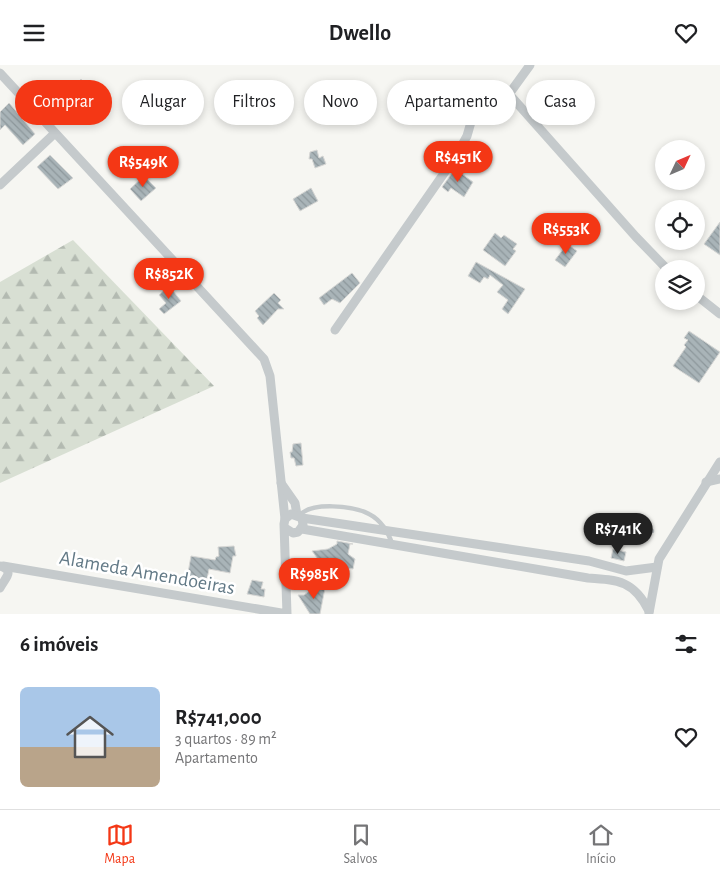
<!DOCTYPE html>
<html lang="pt">
<head>
<meta charset="utf-8">
<style>
  :root { --surface:#fff; --page:#f6f6f6; --text:#202124; --muted:#757577; --line:#e0e0e0; --accent:#f43715 }
  body { margin:0; font-family:"Alegreya Sans",sans-serif; background:var(--page); color:var(--text); height:100vh; display:flex; flex-direction:column; font-size:19px; white-space:nowrap }
  * { box-sizing:border-box; margin:0 }
  p { font-size:16px; color:var(--muted) }
  .icon { flex:none; width:28px; height:28px; fill:none; stroke:currentColor; stroke-width:2; stroke-linecap:round; stroke-linejoin:round }
  .map { position:relative; height:549px; overflow:hidden }
  .details { display:flex; flex-direction:column; background:var(--surface); flex:1 }
  .details>* { flex:none }
  .guide { position:absolute; left:15px; top:15px; width:690px; height:45px; display:flex; gap:10px }
  .needle { width:32px; rotate:46deg }
  .tools { position:absolute; left:655px; top:75px; display:grid; gap:10px }
  .tools a { display:grid; place-items:center; width:50px; height:50px; border-radius:50%; background:var(--surface); box-shadow:0 2px 8px #0003; font-size:25px }
  .price { position:absolute; translate:-50% -42px; padding:0 11px; border-radius:18px; background:var(--accent); color:#fff; font-size:16px; line-height:32px; filter:drop-shadow(0 1px 2px #0008) }
  .price::after { content:''; position:absolute; left:50%; top:30px; width:15px; height:11px; margin-left:-8px; background:inherit; clip-path:polygon(0 0,100% 0,50% 100%) }
  .price.current { background:#222; color:#fff }
  ul { padding:0; list-style:none }
  li { display:flex; align-items:center; gap:15px; height:125px; padding:0 20px }
  li span { display:grid; place-items:center; flex:none; width:140px; height:100px; border-radius:8px; color:#555 }
  li>.icon { margin-inline-start:auto }
  span .icon { width:60px; height:60px; fill:#fffc; stroke-width:1 }
  li b { font-size:21px }
  h2 { display:flex; justify-content:space-between; align-items:center; height:60px; padding:0 20px; font-size:21px }
  .pill { padding:0 18px; border-radius:22px; background:var(--surface); box-shadow:0 2px 8px #0003; font-size:18px; line-height:45px }
  .pill.current { background:var(--accent); color:#fff }
  header { display:flex; justify-content:space-between; align-items:center; height:65px; padding:0 20px; background:var(--surface); font-size:22px; font-weight:700 }
  .tab-bar { display:flex; justify-content:space-around; align-items:center; height:70px; border-top:1px solid var(--line); background:var(--surface); font-size:14px; color:var(--muted) }
  .tab-bar a { display:grid; justify-items:center; gap:2px }
  .tab-bar .current { color:var(--accent) }
  .map>svg:first-child { display:block }
</style>
</head>
<body>
<header><svg class="icon" aria-label="menu" viewBox="0 0 24 24"><path d="M4 6h16M4 12h16M4 18h16"/></svg>Dwello<svg class="icon" aria-label="heart" viewBox="0 0 24 24"><path d="M12 20l-8-8c-3-5 5-10 8-4 3-6 11-1 8 4z"/></svg></header>
<div class="map">
<svg width="720" height="549" viewBox="0 0 720 549">
  <defs>
    <pattern id="forest-firs" width="22" height="20" patternUnits="userSpaceOnUse" patternTransform="scale(1.25)"><rect width="22" height="20" fill="#d8dfd3"/><path d="M5 1l3.5 6h-7zM16 11l3.5 6h-7z" fill="#b3bab1"/></pattern>
    <pattern id="building-back-hatch" width="6" height="6" patternUnits="userSpaceOnUse" patternTransform="scale(1.25)"><rect width="6" height="6" fill="#a9b4b8"/><path d="M-1 5l2 2M0 0l6 6M5-1l2 2" fill="none" stroke="#8d979b"/></pattern>
  </defs>
  <rect width="100%" height="100%" fill="#f6f6f2"/>
  <path fill="url(#forest-firs)" d="M73 175 214 321 0 418V217Z"/>
  <g fill="url(#building-back-hatch)" stroke="#d7d7d5">
    <path d="M81 14 86 19 77 28 82 37 67 50 59 36Z"/>
    <path d="M9 38 35 69 23 80 5 60 0 65V47Z"/>
    <path d="M317 85 319 93 323 91 326 99 315 103 312 94H309L310 87Z"/>
    <path d="M50 90 73 113 58 124 37 102Z"/>
    <path d="M455 104 473 117 464 132 451 123 448 127 442 122Z"/>
    <path d="M144 111 156 123 141 136 130 124Z"/>
    <path d="M311 123 318 136 300 146 293 134Z"/>
    <path d="M567 150 575 155 567 165 560 160Z"/>
    <path d="M720 157V190L704 179Z"/>
    <path d="M495 168 501 173 504 170 517 179 513 184 516 186 505 201 483 185Z"/>
    <path d="M567 179 577 186 565 202 555 195Z"/>
    <path d="M476 197 525 224 508 249 502 244 508 235 497 227 503 220 490 210 488 214 484 212 480 218 468 211Z"/>
    <path d="M352 208 360 218 340 238 332 234 324 240 319 233Z"/>
    <path d="M169 221 181 236 164 249 159 244 166 238 159 230Z"/>
    <path d="M274 228 281 235 278 238 284 244H278L263 260 257 253 259 251 255 246Z"/>
    <path d="M689 266 720 287 699 318 673 301 686 282 684 280 688 275 684 273Z"/>
    <path d="M301 378 303 400 296 401 294 393H291L290 387H292L293 379Z"/>
    <path d="M337 476 353 479H350L348 489 355 494 353 504 347 503 346 509 336 505 331 500 325 504 312 486 328 484 337 479Z"/>
    <path d="M234 481 236 491H233L230 508 209 504 207 514 195 513V520L186 519 191 491 215 495 216 492 219 491 218 482Z"/>
    <path d="M613 484 626 487 624 496 611 493Z"/>
    <path d="M252 515 263 517 261 524H265L264 532 247 529Z"/>
    <path d="M318 520 325 523 320 549H310L298 530H304Z"/>
  </g>
  <g fill="none" stroke-linecap="round" stroke-linejoin="round">
    <g stroke="#c5cacc" stroke-width="4.5">
      <path d="M299 451C311 436 354 441 369 449 381 455 389 468 392 479"/>
      <path d="M597 456 652 466"/>
    </g>
    <g stroke="#c5cacc" stroke-width="9">
      <path d="M530 0 509 29 636 172 667 204"/>
      <path d="M0 8 264 294 270 311 285 454"/>
      <path d="M0 120 55 68"/>
      <path d="M696 230 720 249"/>
      <path d="M335 265 456 91 467 71 471 57 491 27 509 29"/>
      <path d="M706 417 720 414"/>
      <path d="M281 418 295 438 297 450"/>
      <path d="M302 453 589 496 626 506 657 502"/>
      <path d="M302 464 588 513C619 515 634 516 649 546"/>
      <path d="M3 501 287 549 284 459 285 454 291 449 302 453 303 460 298 467 293 468 285 463"/>
      <path d="M0 523C4 514 16 506 0 501"/>
      <path d="M649 548 659 494 720 397"/>
    </g>
  </g>
  <g text-anchor="middle" dominant-baseline="central" stroke-width="5" stroke-linejoin="round" paint-order="stroke">
    <g font-size="20" fill="#627986" stroke="#fff">
      <text transform="translate(147 508) rotate(10)">Alameda Amendoeiras</text>
    </g>
  </g>
</svg>
<div class="tools">
<a><svg class="needle" viewBox="-14 -14 28 28"><path d="M0-13l5 13h-10z" fill="#e53935"/><path d="M0 13l5-13h-10z" fill="#757577"/></svg></a>
<a><svg class="icon" aria-label="locate" viewBox="0 0 24 24"><circle cx="12" cy="12" r="6"/><path d="M12 2v4M12 18v4M2 12h4M18 12h4"/></svg></a>
<a><svg class="icon" aria-label="layers" viewBox="0 0 24 24"><path d="M12 4l9 5-9 5-9-5zM3 14l9 5 9-5"/></svg></a>
</div>
<b class="price" style="left:458px;top:118px">R$451K</b>
<b class="price" style="left:143px;top:123px">R$549K</b>
<b class="price" style="left:566px;top:190px">R$553K</b>
<b class="price" style="left:169px;top:235px">R$852K</b>
<b class="price current" style="left:618px;top:490px">R$741K</b>
<b class="price" style="left:314px;top:535px">R$985K</b>
<div class="guide">
<a class="pill current">Comprar</a>
<a class="pill">Alugar</a>
<a class="pill">Filtros</a>
<a class="pill">Novo</a>
<a class="pill">Apartamento</a>
<a class="pill">Casa</a>
</div>
</div>
<section class="details">
<h2>6 imóveis<svg class="icon" aria-label="filters" viewBox="0 0 24 24"><path d="M4 7h16M4 17h16"/><circle cx="9" cy="7" r="2"/><circle cx="15" cy="17" r="2"/></svg></h2>
<ul>
<li><span style="background:linear-gradient(#a9c7e8 60%,#b9a48a 0)"><svg class="icon" aria-label="home" viewBox="0 0 24 24"><path d="M3 11l9-7 9 7M6 9v11h12V9"/></svg></span><div><b>R$741,000</b><p>3 quartos · 89 m²</p><p>Apartamento</p></div><svg class="icon" aria-label="heart" viewBox="0 0 24 24"><path d="M12 20l-8-8c-3-5 5-10 8-4 3-6 11-1 8 4z"/></svg></li>
</ul>
</section>
<nav class="tab-bar">
<a class="current"><svg class="icon" aria-label="map" viewBox="0 0 24 24"><path d="M3 6l6-2 6 2 6-2v14l-6 2-6-2-6 2zM9 4v14M15 6v14"/></svg>Mapa</a>
<a><svg class="icon" aria-label="saved" viewBox="0 0 24 24"><path d="M7 4h10v16l-5-4-5 4z"/></svg>Salvos</a>
<a><svg class="icon" aria-label="home" viewBox="0 0 24 24"><path d="M3 11l9-7 9 7M6 9v11h12V9"/></svg>Início</a>
</nav>
</body>
</html>
